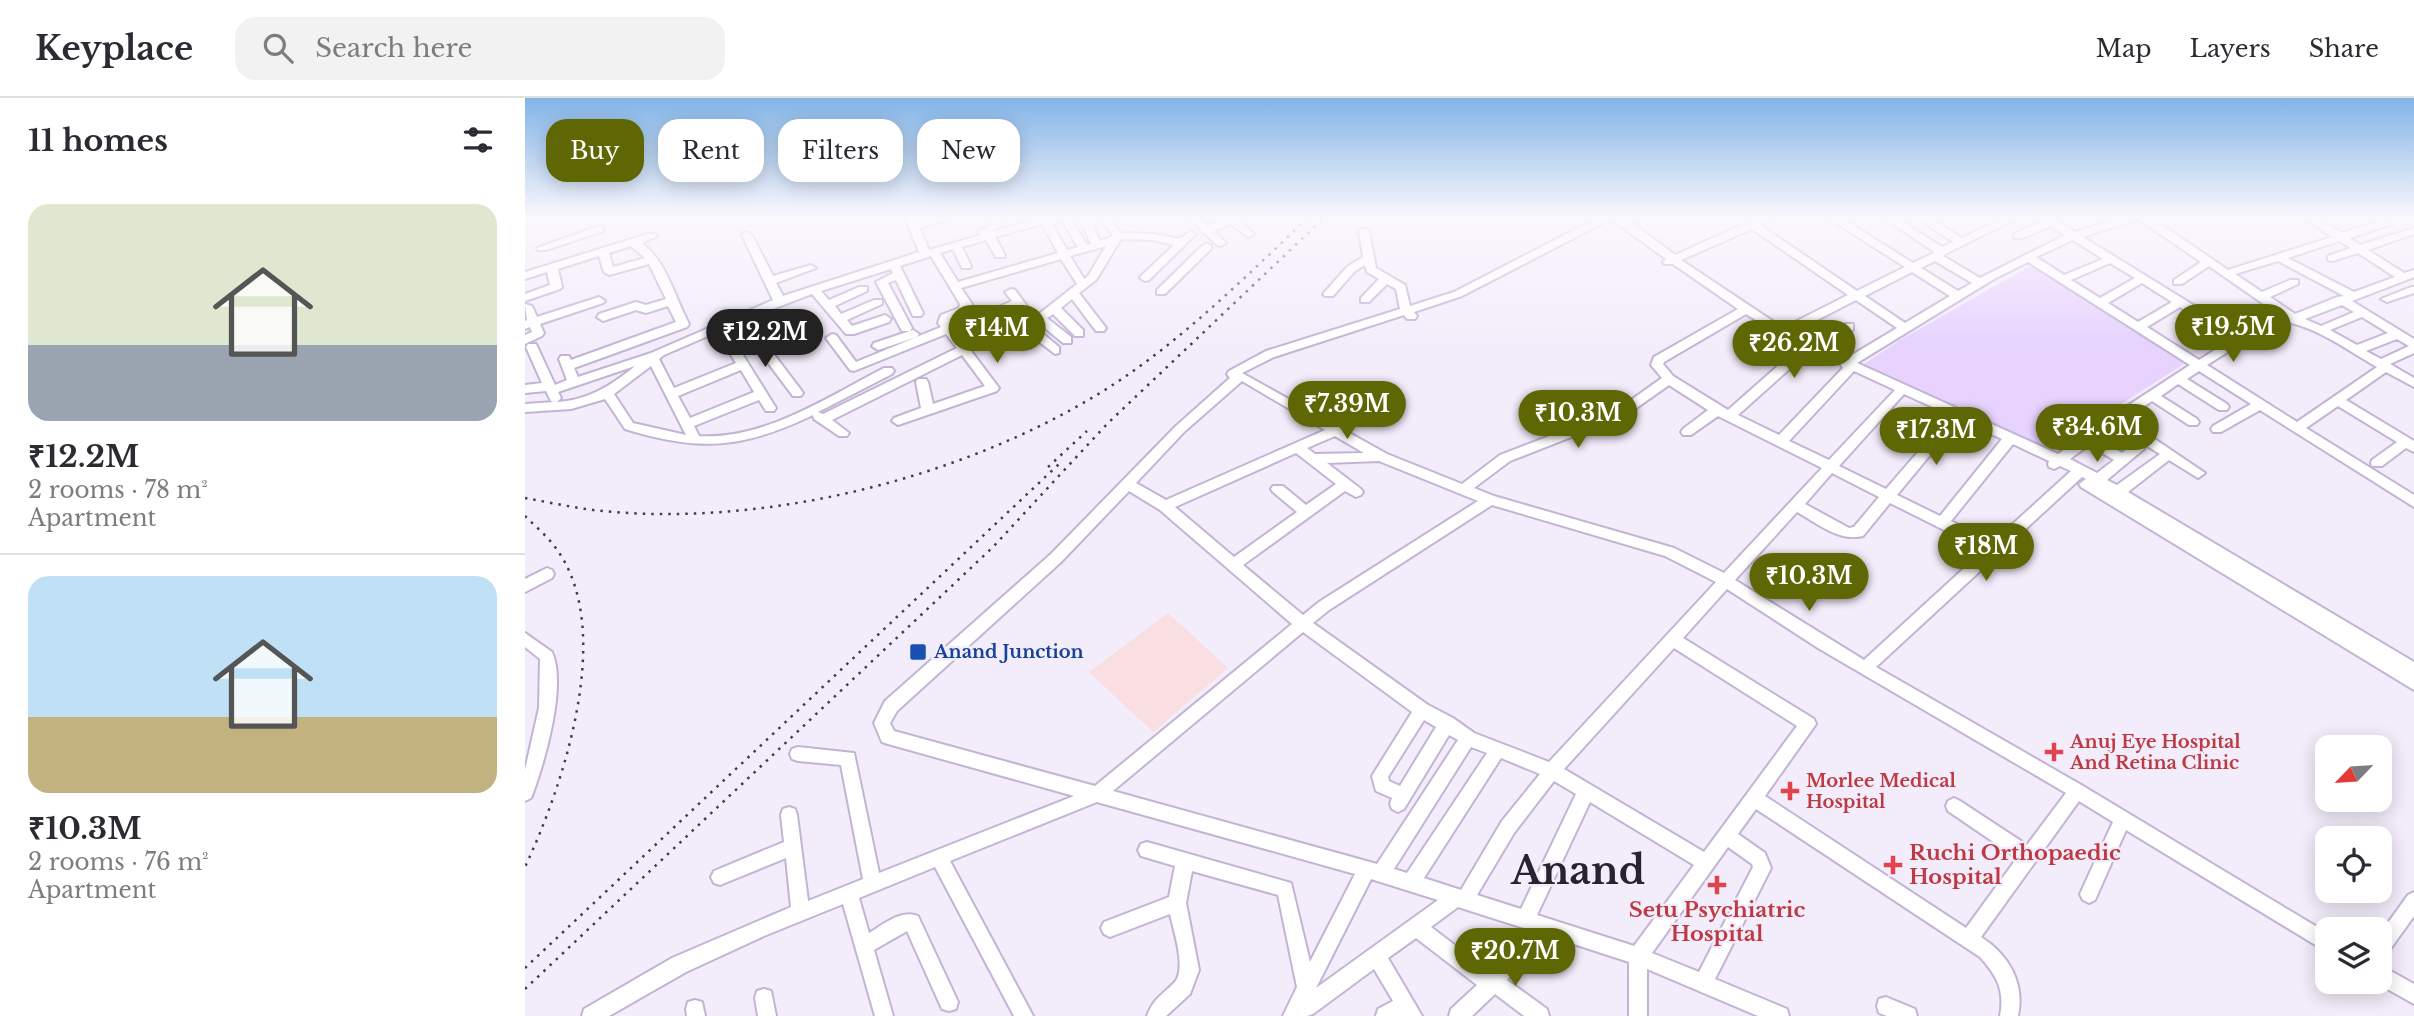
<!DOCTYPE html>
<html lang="en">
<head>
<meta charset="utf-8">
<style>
  :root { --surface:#fff; --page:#f2f2f3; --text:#2b2b33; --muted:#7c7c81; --line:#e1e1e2; --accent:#5f6604 }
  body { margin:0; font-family:"Libre Baskerville",serif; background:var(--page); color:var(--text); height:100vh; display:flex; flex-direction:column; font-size:26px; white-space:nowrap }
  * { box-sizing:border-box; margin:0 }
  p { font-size:23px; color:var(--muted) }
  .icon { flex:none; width:38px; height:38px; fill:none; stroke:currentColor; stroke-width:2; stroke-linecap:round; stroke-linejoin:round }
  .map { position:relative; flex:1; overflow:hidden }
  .details { display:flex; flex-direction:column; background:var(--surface); width:525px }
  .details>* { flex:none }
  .top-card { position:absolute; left:21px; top:21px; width:665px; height:63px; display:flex; gap:14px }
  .needle { width:46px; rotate:245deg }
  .fabs { position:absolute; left:1790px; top:637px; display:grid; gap:14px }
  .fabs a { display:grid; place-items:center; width:77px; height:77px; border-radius:14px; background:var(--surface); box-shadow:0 4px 18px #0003; font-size:35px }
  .price { position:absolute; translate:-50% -60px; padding:0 16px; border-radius:24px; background:var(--accent); color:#fff; font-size:23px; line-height:46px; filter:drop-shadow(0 2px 4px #0008) }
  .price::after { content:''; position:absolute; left:50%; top:42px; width:21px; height:16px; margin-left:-10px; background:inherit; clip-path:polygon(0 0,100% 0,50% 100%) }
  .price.current { background:#222; color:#fff }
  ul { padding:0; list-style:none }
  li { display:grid; align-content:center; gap:14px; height:371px; padding:0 28px }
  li+li { border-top:2px solid var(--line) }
  li span { display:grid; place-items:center; height:217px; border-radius:21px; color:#555 }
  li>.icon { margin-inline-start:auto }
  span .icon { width:126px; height:126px; fill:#fffc; stroke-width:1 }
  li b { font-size:30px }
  h2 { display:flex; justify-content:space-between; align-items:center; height:84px; padding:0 28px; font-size:30px }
  .pill { padding:0 24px; border-radius:21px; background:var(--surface); box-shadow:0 4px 18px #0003; font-size:24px; line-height:63px }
  .pill.current { background:var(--accent); color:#fff }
  header { display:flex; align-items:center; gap:42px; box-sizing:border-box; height:98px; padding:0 35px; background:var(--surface); border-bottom:2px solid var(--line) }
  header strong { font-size:33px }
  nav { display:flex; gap:38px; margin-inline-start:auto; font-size:24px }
  .search { width:490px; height:63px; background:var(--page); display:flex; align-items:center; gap:18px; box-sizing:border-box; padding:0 24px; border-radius:21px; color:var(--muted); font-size:26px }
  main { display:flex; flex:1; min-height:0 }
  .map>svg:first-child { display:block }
</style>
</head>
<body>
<header>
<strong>Keyplace</strong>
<div class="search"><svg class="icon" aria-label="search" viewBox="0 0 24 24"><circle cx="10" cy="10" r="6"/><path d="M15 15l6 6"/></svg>Search here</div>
<nav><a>Map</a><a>Layers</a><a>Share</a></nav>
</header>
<main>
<section class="details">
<h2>11 homes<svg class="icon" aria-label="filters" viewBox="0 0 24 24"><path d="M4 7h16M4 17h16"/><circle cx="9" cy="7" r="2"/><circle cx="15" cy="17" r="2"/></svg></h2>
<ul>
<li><span style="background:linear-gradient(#dfe7d0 65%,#9aa5b1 0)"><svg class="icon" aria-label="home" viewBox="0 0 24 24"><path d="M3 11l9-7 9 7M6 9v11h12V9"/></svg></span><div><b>₹12.2M</b><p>2 rooms · 78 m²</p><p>Apartment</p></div></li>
<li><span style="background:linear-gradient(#bfe0f5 65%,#c2b280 0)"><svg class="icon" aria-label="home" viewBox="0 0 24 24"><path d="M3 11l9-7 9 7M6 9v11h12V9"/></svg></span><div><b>₹10.3M</b><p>2 rooms · 76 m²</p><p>Apartment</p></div></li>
</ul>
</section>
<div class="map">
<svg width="1889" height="918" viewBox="0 0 1889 918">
  <rect width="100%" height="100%" fill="#f3edfb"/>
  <path fill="#f9dfe2" d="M643 515 703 570 628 634 564 574Z"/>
  <path fill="#e7d3fe" d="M1507 167 1662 264 1521 354 1330 272 1375 242Z"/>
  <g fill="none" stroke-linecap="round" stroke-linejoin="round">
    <defs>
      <g id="minor">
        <path d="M416 118H434L395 130 404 152 456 137 452 134 466 127 463 118H473L477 128 467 134 521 118H544L562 147 566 146 554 118H564L575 143 588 138 574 118H584L596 135 628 136 654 141 666 133 671 136 624 182 620 183 615 180 616 178 649 147 628 142 596 141 571 182 554 195 581 230 579 233H571L547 201 536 210 558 232V238H550L528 216 522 220 546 239V245H538L515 226 511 230 534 249V255L530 256 503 235 489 243H481V237L501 227 500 221 462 236H454V230L495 215 491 209 454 225H446L444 222 487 203 480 194 486 191 490 192 510 219 552 186 536 161 436 190 447 206 445 212 425 222V225L474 290 472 293 373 327 367 323 369 320 396 310 391 284 393 281H401L403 284 408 306 460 288 437 257 307 322 324 335 322 338H314L289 321 288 317C217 351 175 354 100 331L80 301 46 311 0 314V306L29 304 26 303 21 293 0 295V287L17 285 1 249 3 246H11L30 287 42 282 34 261 36 258H44L46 262 151 224 143 208 121 215 111 212 78 223 72 219 74 216 111 204 121 207 141 201 124 166 84 177 79 174 74 158 33 171 37 189 35 191 0 203V196L25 187 22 174 0 181V174L123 136H131L132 138 117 145C142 164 150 200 164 226L162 229 49 270 53 279 126 255 248 202 217 137 218 135 222 134 227 137 248 178 286 167 291 170 251 185 258 198 394 154 381 122 386 119 390 120 392 125ZM536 121 553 149 542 152 526 124ZM517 126 533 155 433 184 415 155 428 151 437 170H445L446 168 437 149 461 142 471 159H479L480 157 470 139ZM106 148 120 160 88 169 84 155ZM581 148 563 178 559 181 545 158ZM406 158 435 206 434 210 416 217 413 225 416 229 331 264 311 237 307 236 301 240 325 272 329 273 421 236 432 250 298 316 293 314 367 276 369 273 367 270H359C303 299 239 342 174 338L169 328 234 302 241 313H249L251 310 211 246H203L201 249 211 265 149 290 134 261 139 257 213 225 268 298H276L278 295 276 292 222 221 287 196 321 236H329L364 224 366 221 360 217 327 228 322 222 357 206V202H349L316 216 310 208 342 193V189H334L304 202 296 193 366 171 368 175 351 184 377 233H385L387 230 363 185 371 182 388 218H396L398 215 375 168ZM110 268C86 288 63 302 32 304L36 300 33 294ZM126 268 161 337 108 325 89 296ZM216 272 229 294 165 320 153 298Z"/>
        <path d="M661 118H673L683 128 705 118H720L714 122 729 136 724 139 705 126 689 133 701 145 696 148 692 147Z"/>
        <path d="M1076 118H1098L1150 157 1237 118H1252L1235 127 1332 193 1380 169 1300 118H1313L1388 165 1409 155 1408 153 1356 118H1369L1417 149 1428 144 1389 118H1402L1437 140 1483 118H1497L1420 156 1418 158 1455 180 1540 137 1526 128 1497 140H1489V136L1518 123 1512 118H1525L1550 134 1600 118H1624L1703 172 1807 139 1777 118H1790L1817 135 1851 124 1843 118H1856L1864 123V127L1824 140 1835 147 1889 130V136L1843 152 1879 175 1889 172V179L1827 203 1889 241V255L1865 266 1889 280V289L1861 274 1821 302 1889 343V354L1881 350 1857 368H1847L1846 365 1847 362 1872 344 1813 308 1781 330 1889 397V409L1735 312 1696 334H1688L1686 331 1688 328 1726 306 1674 273 1662 281 1702 306 1704 309 1702 312H1694L1653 286 1636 298 1672 321 1674 324 1672 327H1664L1627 303 1600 321 1680 375 1673 380 1644 362 1603 394 1889 564V592L1556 389 1554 386 1561 381 1557 379 1351 569 1558 688 1802 835V854L1601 732 1570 802 1564 805 1558 802 1555 796 1588 724 1554 703 1456 839C1484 857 1500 885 1493 918H1475C1480 892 1472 878 1455 859L1231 711 1213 736 1240 755 1246 770 1190 881 1262 911 1264 918H1233L1122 871V918H1104V864L1021 837 982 882 1022 911 1024 918H999L970 896 947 918H924L926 911 952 887 891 840 863 860 897 918H851L853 911 868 903 849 871 788 916 782 918H758L772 889 753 797 667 773 661 805 674 872 665 896 641 918H622C629 900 636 898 649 885 662 872 649 834 645 816L585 839 579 836 576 830 579 824 644 799 650 768 616 758 613 752 616 746 622 744 766 785 785 864 830 776 572 704 425 763 508 918H489L410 769 334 800 344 835C359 826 376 811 393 818L433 904 431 911 424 913 417 911 382 833 349 852 368 918H350L318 806 239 838 161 874 84 918H57L59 911 147 860 266 809 261 760 195 787 189 785 186 779 189 773 259 744 256 717 258 711 264 709 270 711 272 717 283 803 338 781 316 667 273 663 267 661 265 656 267 651 273 649 329 655 354 775 549 698 363 646 357 644 349 625 360 603 526 456 651 328 705 280 702 276 704 273 741 253 875 211 871 191 862 186 844 204H836V200L854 181 842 174 840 167 830 173 808 198H800L798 196 822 169 838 159 834 133 835 131H843L844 133 851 170 880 187 885 208 929 194ZM1086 121 1141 161 1138 164 1139 166H1148L1213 211 1129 259 1126 267 1137 280 1092 312 975 357 937 386 862 356 717 275 749 259 879 217 882 221H890L892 218 889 214 937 198ZM1613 121 1676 164 1649 182V186H1657L1684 168 1753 216 1734 223 1715 236 1558 139ZM1227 131 1323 197 1258 230 1156 162ZM1548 142 1578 161 1539 177 1511 159ZM1814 143 1826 150 1803 158V162L1807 163 1833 155 1870 179 1829 194 1763 160ZM1410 163 1447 185 1433 193 1396 170ZM1753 163 1819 198 1812 199 1770 216 1745 199 1773 186V182H1765L1737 194 1710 176ZM1503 164 1665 267 1587 318 1533 356 1332 265 1469 181ZM1585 165 1610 180 1575 200 1546 182ZM1387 174 1425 198 1380 225 1340 198ZM1617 185 1647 204 1613 224 1583 205ZM1331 202 1372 230 1322 260 1295 248 1328 232V226H1320L1285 243 1267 235ZM1817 207 1829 214 1796 228 1780 221ZM1655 209 1707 241 1674 262 1622 229ZM1221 216 1278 251H1272L1203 312 1148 278 1138 266 1139 264ZM1837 219 1863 235 1832 247 1805 232ZM1755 223C1790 227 1822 252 1852 269L1772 324 1682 267 1742 229ZM1872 241 1884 248 1856 261 1841 253ZM1281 252 1315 266 1318 270 1254 337 1213 317 1280 257ZM1329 273 1370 292 1304 362 1264 343ZM717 283 800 332 641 402 611 385 659 334ZM1144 287 1183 312 1158 331 1156 334 1158 337H1166L1193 318 1297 370 1199 475 1149 450 969 398 949 390 985 363 1100 318ZM1379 296 1425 317 1361 391 1314 368ZM1434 322 1477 341 1415 418 1372 397ZM1591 327 1617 344 1609 345 1597 355 1573 340ZM810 338 839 355 790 356 782 350ZM1488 346 1524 363 1523 366 1524 369 1529 371 1535 368 1546 373 1468 444 1426 423ZM1619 346 1635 356 1592 387 1582 382 1619 351ZM1564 347 1589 362 1572 375 1545 361ZM771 355 811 386 781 407 758 388H748L746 391 748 394 772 414 709 459 650 409ZM854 363 953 403 794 504 778 517 718 467 820 393 831 399 836 397 838 394 836 391 802 365ZM1307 375 1354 399 1329 429 1324 430 1280 406ZM604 393 635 412 767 526 570 688 369 633 365 625 372 613 536 464ZM1365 405 1459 452 1339 562 1210 482 1272 414C1292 425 1314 444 1338 438ZM967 407 1140 458 1191 484 1024 664 949 635 928 620 903 607 788 525 804 512ZM1202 491 1293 550 1541 695 1502 747 1435 703 1429 700 1423 703 1421 708 1423 713 1492 760 1441 830 1240 698 1291 626 1289 621 1158 540ZM778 534 887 614 847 678 851 693 867 700 865 706 867 711 873 714 879 711 924 637 933 642 852 766 588 693ZM1149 550 1272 628 1179 754 1039 671ZM899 622 911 629 875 688 864 683 863 679ZM946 649 962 655 882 775 869 771ZM976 660 1015 676 977 723 936 792 899 780ZM1029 683 1051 696 996 811 952 797 989 735ZM1065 704 1169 767 1109 848 1012 817ZM1203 749 1227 766 1228 769 1174 874 1127 855ZM846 781 913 802 791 890ZM933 809 1002 831 965 874 906 829Z"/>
        <path d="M74 128 78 129V133L21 152H13L12 150Z"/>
        <path d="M682 146 686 147V151L640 196H632V192L678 147Z"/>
        <path d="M1886 189H1889V195L1862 204 1856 201Z"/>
        <path d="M74 199 80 203 78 205 15 226 19 235 17 238 0 246V237L7 234 5 229 0 231V223L2 222 0 206 7 208 12 219Z"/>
        <path d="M388 232 394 236 392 239 353 252 347 248 349 245Z"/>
        <path d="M22 470 27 472 29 476 27 480 0 494V481Z"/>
        <path d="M0 535 27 554C42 587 20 662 8 695L6 700 0 703V672L14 610 15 561 0 549Z"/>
        <path d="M1889 794V818L1861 857 1855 860V836L1883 797Z"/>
        <path d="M1855 867 1889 886V906L1850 884H1855Z"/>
        <path d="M239 891 246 893 251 918H233L230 900 232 893Z"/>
        <path d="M1361 899 1390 911 1392 918H1362L1354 915 1352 908 1354 901Z"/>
        <path d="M170 902 177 904 180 918H162L161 911 163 904Z"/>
      </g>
    </defs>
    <use href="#minor" stroke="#c3b4d4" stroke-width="4"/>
    <use href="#minor" fill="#fff" fill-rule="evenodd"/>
    <g stroke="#433d4a" stroke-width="2.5" stroke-dasharray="2.5 6" stroke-linecap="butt">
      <path d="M523 369 562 333"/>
      <path d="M0 400C22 404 45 409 68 412 234 431 433 382 575 295 653 247 719 180 785 118"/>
      <path d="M0 418C10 428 22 438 30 449 92 530 38 688 0 769"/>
      <path d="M0 870 534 366"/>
      <path d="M0 891 468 449 582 326 801 118"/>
    </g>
  </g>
  <linearGradient id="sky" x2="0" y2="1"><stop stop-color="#82b4e7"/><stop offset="0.48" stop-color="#faf7fd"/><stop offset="1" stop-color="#faf7fd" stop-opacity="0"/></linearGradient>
  <rect width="1889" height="247" fill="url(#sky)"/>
  <rect fill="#1a4fb4" stroke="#f3edfb" stroke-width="2.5" x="384" y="545" width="18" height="18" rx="3.5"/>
  <g fill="#e0444e" stroke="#f3edfb" stroke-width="2.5">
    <path d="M1525.5 643.5h7v7h7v7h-7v7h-7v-7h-7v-7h7z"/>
    <path d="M1261.5 682.5h7v7h7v7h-7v7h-7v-7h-7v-7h7z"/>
    <path d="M1364.5 756.5h7v7h7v7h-7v7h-7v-7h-7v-7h7z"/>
    <path d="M1188.5 776.5h7v7h7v7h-7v7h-7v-7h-7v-7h7z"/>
  </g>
  <g text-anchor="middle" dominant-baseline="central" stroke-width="5" stroke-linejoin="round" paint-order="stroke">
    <g font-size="18" font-weight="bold" fill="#164399" stroke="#f3edfb" text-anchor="start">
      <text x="409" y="554">Anand Junction</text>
    </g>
    <g font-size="18" font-weight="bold" fill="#be3a42" stroke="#f3edfb" text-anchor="start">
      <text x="1545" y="644">Anuj Eye Hospital<tspan x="1545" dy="21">And Retina Clinic</tspan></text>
      <text x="1281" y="683">Morlee Medical<tspan x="1281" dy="21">Hospital</tspan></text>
    </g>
    <g font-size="21" font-weight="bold" fill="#be3a42" stroke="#f3edfb" text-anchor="start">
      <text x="1384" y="755">Ruchi Orthopaedic<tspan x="1384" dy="24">Hospital</tspan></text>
      <text x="1192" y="812" text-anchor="middle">Setu Psychiatric<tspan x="1192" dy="24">Hospital</tspan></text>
    </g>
    <g font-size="38" font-weight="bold" fill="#292330" stroke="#f3edfb">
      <text x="1053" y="772">Anand</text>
    </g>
  </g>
</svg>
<div class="fabs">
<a><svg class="needle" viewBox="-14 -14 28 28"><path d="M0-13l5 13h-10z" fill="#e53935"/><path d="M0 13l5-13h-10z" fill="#7c7c81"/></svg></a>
<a><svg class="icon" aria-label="locate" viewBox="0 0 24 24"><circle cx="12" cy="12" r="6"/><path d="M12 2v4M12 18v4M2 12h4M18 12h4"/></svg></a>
<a><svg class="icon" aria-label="layers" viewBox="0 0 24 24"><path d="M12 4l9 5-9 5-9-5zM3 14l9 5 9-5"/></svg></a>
</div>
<b class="price" style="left:1708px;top:266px">₹19.5M</b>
<b class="price" style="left:472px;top:267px">₹14M</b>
<b class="price current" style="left:240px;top:271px">₹12.2M</b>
<b class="price" style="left:1269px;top:282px">₹26.2M</b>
<b class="price" style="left:822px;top:343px">₹7.39M</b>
<b class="price" style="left:1053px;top:352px">₹10.3M</b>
<b class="price" style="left:1572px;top:366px">₹34.6M</b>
<b class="price" style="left:1411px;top:369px">₹17.3M</b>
<b class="price" style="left:1461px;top:485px">₹18M</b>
<b class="price" style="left:1284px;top:515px">₹10.3M</b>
<b class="price" style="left:990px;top:890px">₹20.7M</b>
<div class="top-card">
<a class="pill current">Buy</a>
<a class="pill">Rent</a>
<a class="pill">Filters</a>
<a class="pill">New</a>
</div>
</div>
</main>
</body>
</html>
